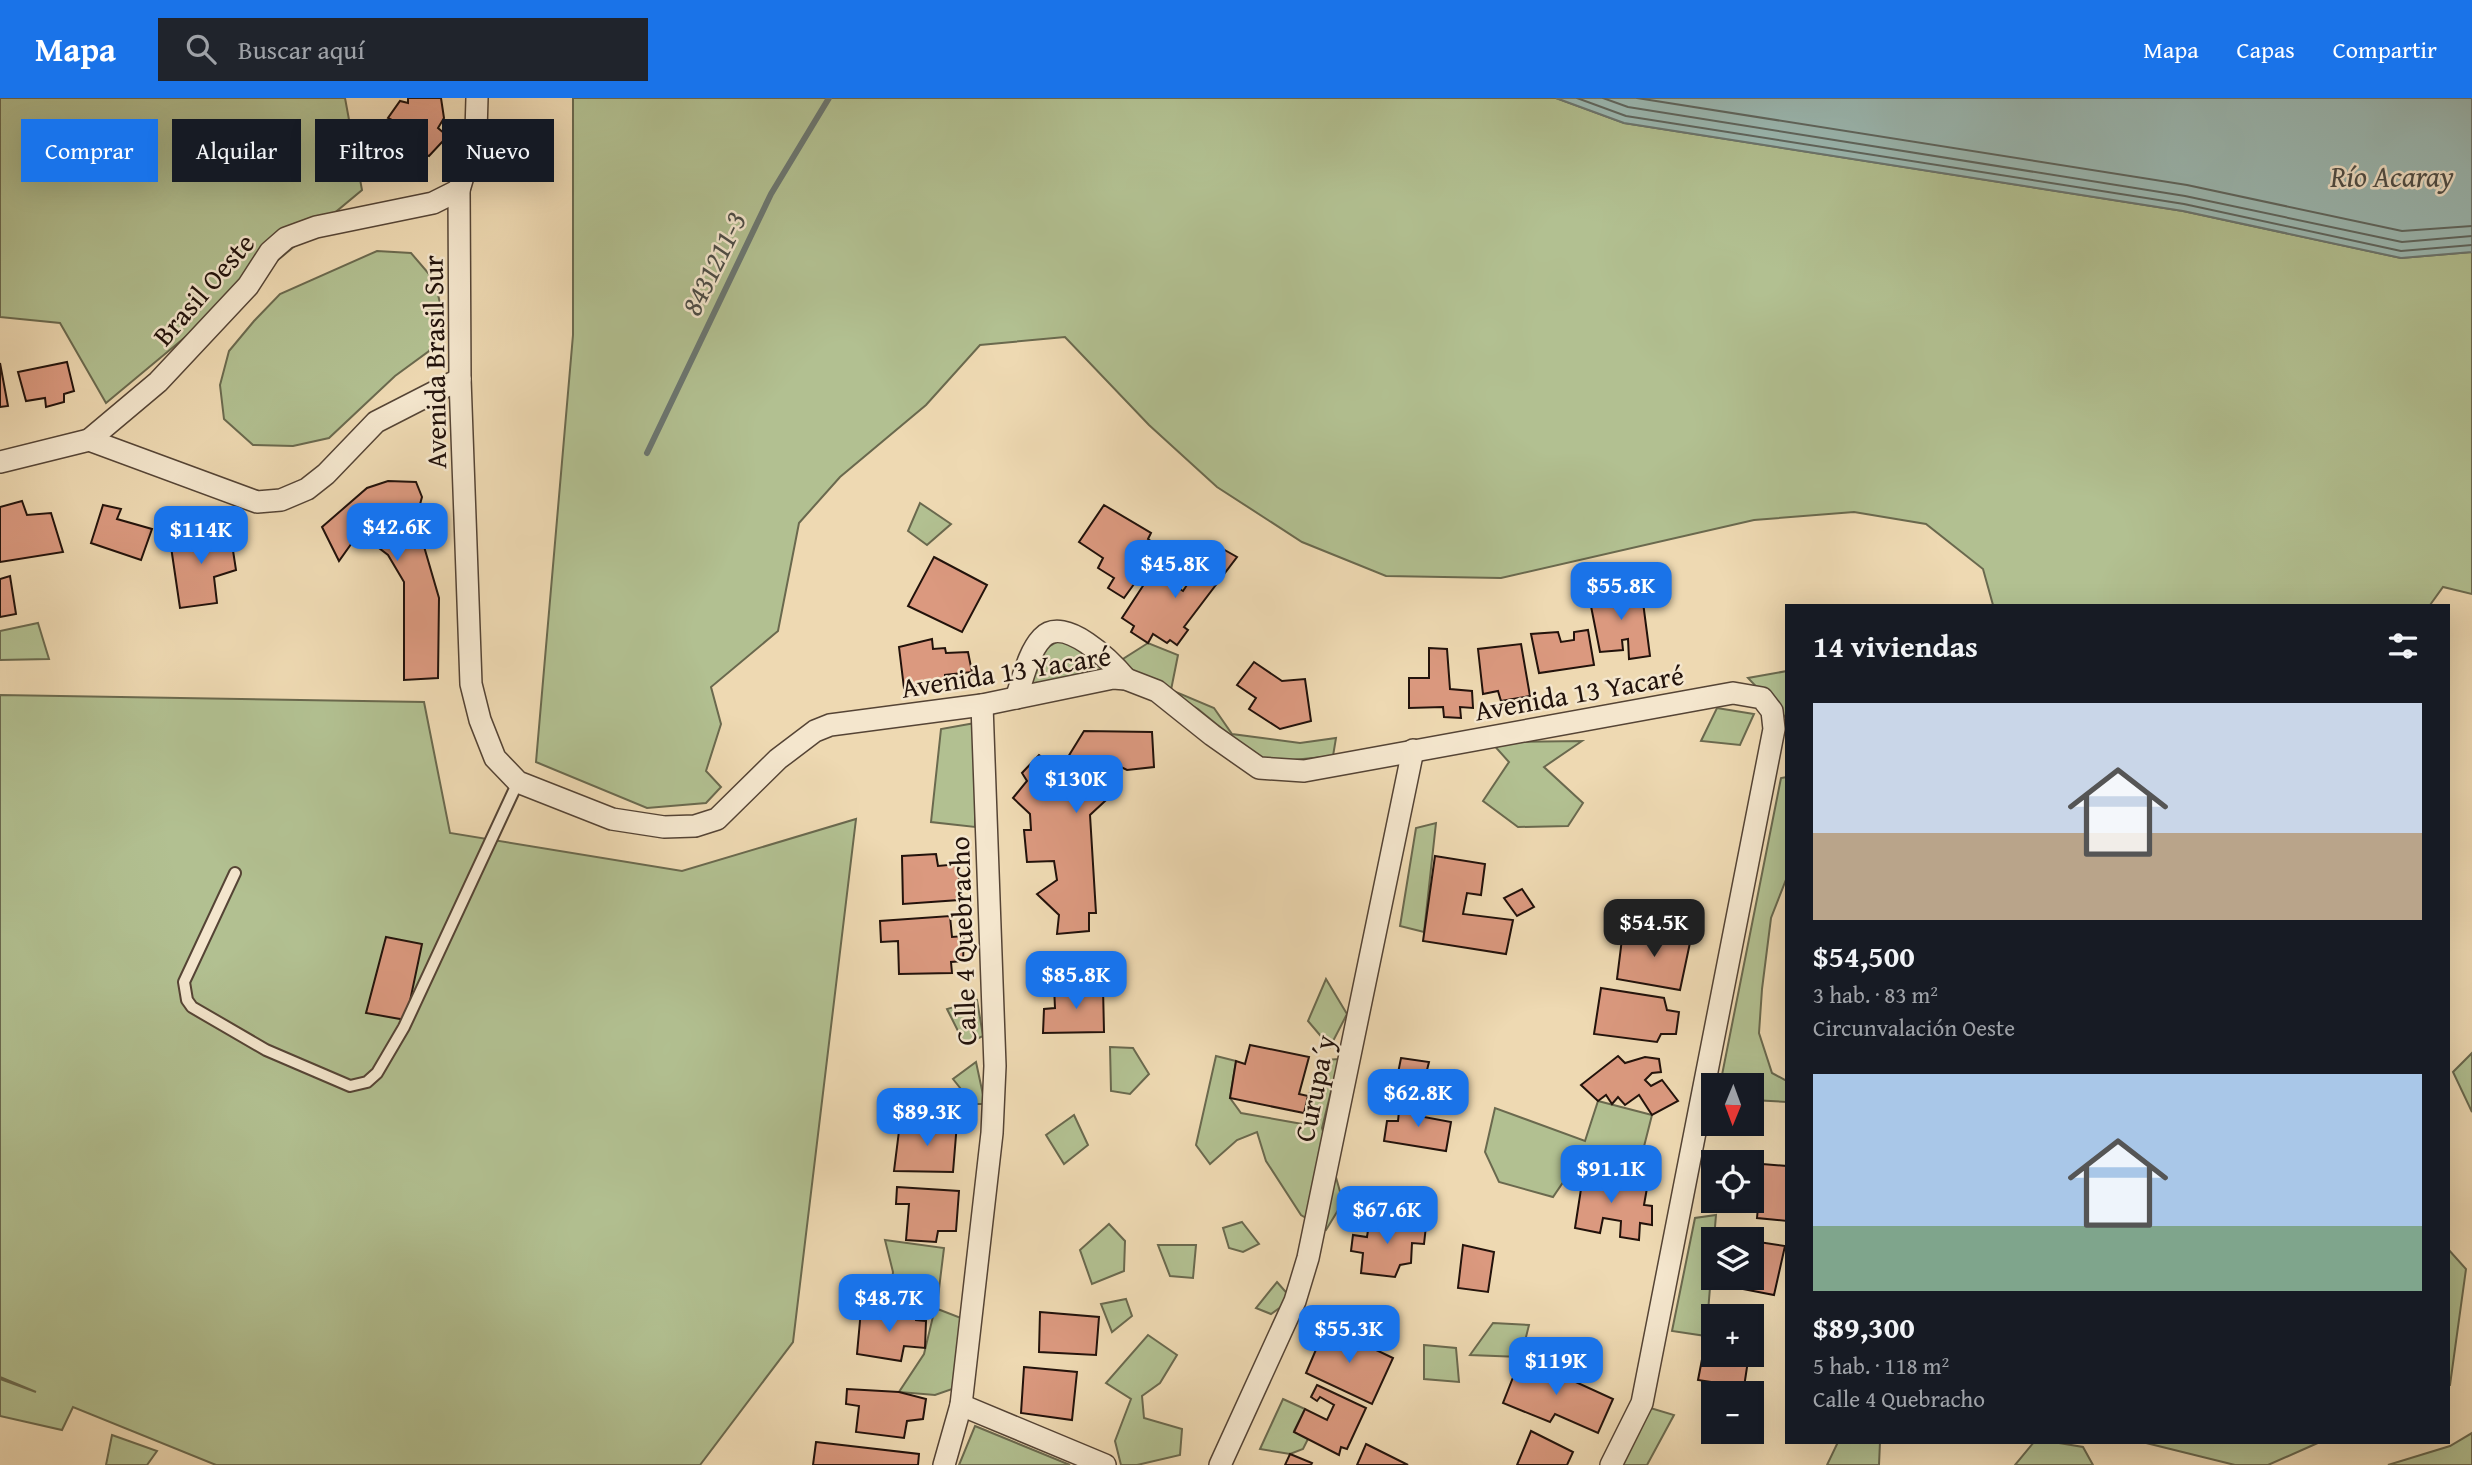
<!DOCTYPE html>
<html lang="es">
<head>
<meta charset="utf-8">
<style>
  :root { --surface:#171b24; --page:#20242c; --text:#f1f3f6; --muted:#9ea1a6; --accent:#1a73e8 }
  body { margin:0; font-family:"Gentium Book Plus",serif; background:var(--page); color:var(--text); height:100vh; display:flex; flex-direction:column; font-size:26px; white-space:nowrap }
  * { box-sizing:border-box; margin:0 }
  p { font-size:23px; color:var(--muted) }
  .icon { flex:none; width:38px; height:38px; fill:none; stroke:currentColor; stroke-width:2; stroke-linecap:round; stroke-linejoin:round }
  .map { position:relative; flex:1; overflow:hidden }
  .drawer { position:absolute; left:1785px; top:506px; width:665px; height:840px; display:flex; flex-direction:column; background:var(--surface); border-radius:0px; box-shadow:0 7px 28px #0002 }
  .drawer>* { flex:none }
  .banner { position:absolute; left:21px; top:21px; width:665px; height:63px; display:flex; gap:14px }
  .needle { width:46px; rotate:181deg }
  .buttons { position:absolute; left:1701px; top:975px; display:grid; gap:14px }
  .buttons a { display:grid; place-items:center; width:63px; height:63px; border-radius:0px; background:var(--surface); box-shadow:0 7px 28px #0002; font-size:35px }
  .price { position:absolute; translate:-50% -60px; padding:0 16px; border-radius:14px; background:var(--accent); color:#fff; font-size:23px; line-height:46px; filter:drop-shadow(0 2px 4px #0008) }
  .price::after { content:''; position:absolute; left:50%; top:42px; width:21px; height:16px; margin-left:-10px; background:inherit; clip-path:polygon(0 0,100% 0,50% 100%) }
  .price.on { background:#222; color:#fff }
  ul { padding:0; list-style:none }
  li { display:grid; align-content:center; gap:14px; height:371px; padding:0 28px }
  li span { display:grid; place-items:center; height:217px; border-radius:0px; color:#555 }
  li>.icon { margin-inline-start:auto }
  span .icon { width:126px; height:126px; fill:#fffc; stroke-width:1 }
  li b { font-size:30px }
  h2 { display:flex; justify-content:space-between; align-items:center; height:84px; padding:0 28px; font-size:30px }
  .chip { padding:0 24px; border-radius:0px; background:var(--surface); box-shadow:0 7px 28px #0002; font-size:24px; line-height:63px }
  .chip.on { background:var(--accent); color:#fff }
  header { display:flex; align-items:center; gap:42px; box-sizing:border-box; height:98px; padding:0 35px; background:var(--accent); color:#fff }
  header strong { font-size:33px }
  nav { display:flex; gap:38px; margin-inline-start:auto; font-size:24px }
  .search { width:490px; height:63px; background:var(--page); display:flex; align-items:center; gap:18px; box-sizing:border-box; padding:0 24px; border-radius:0px; color:var(--muted); font-size:26px }
  .map>svg:first-child { display:block }
</style>
</head>
<body>
<header>
<strong>Mapa</strong>
<div class="search"><svg class="icon" aria-label="search" viewBox="0 0 24 24"><circle cx="10" cy="10" r="6"/><path d="M15 15l6 6"/></svg>Buscar aquí</div>
<nav><a>Mapa</a><a>Capas</a><a>Compartir</a></nav>
</header>
<div class="map">
<svg width="2472" height="1367" viewBox="0 0 2472 1367">
  <rect width="100%" height="100%" fill="#eed9b2"/>
  <filter id="stains"><feTurbulence type="fractalNoise" baseFrequency=".00286" numOctaves="4"/><feColorMatrix values="0 0 0 0 .2 0 0 0 0 .09 0 0 0 0 .02 0 0 0 .5 -.17"/></filter>
  <radialGradient id="worn" r=".72"><stop offset=".6" stop-color="#630" stop-opacity="0"/><stop offset="1" stop-color="#630" stop-opacity=".3"/></radialGradient>
  <g fill="#b2c091" stroke="#6a694e" stroke-width="2">
    <path d="M0 0H345L362 92 106 305 60 225 0 219Z"/>
    <path d="M573 0H1556L1624 25 2183 113 2401 160 2472 154V496L2443 489 2430 507H1993L1983 471 1926 426 1854 414 1754 422 1501 480 1386 478 1302 444 1217 389 1149 327 1065 239 980 247 926 307 840 379 799 425 778 533 711 589 721 626 706 673 721 689 706 705 647 710 536 664 573 237Z"/>
    <path d="M377 153 411 155 435 183 443 219 429 253 395 278 329 340 293 348 253 347 224 321 220 287 229 253 254 223 280 196Z"/>
    <path d="M920 405 951 426 927 447 908 433Z"/>
    <path d="M38 525 49 561 0 562V533Z"/>
    <path d="M1070 536 1118 564 1148 545 1178 557 1171 592 1214 610 1232 636 1300 645 1336 640 1333 658 1283 663 1258 660 1198 611 1141 578 1034 585 1015 569Z"/>
    <path d="M1787 573V621L1748 580Z"/>
    <path d="M0 597 424 604 450 735 682 773 856 721 793 1244 700 1367H216L73 1309 62 1332 0 1318V1281L36 1294 0 1279Z"/>
    <path d="M1717 610 1754 616 1740 647 1701 643Z"/>
    <path d="M975 625V729L931 724 941 631Z"/>
    <path d="M1582 643 1544 669 1583 705 1568 728 1518 729 1483 703 1509 664 1491 644Z"/>
    <path d="M1787 679V779L1771 820 1762 891 1759 935 1772 975 1787 983V1004L1752 1002V987H1720L1781 680Z"/>
    <path d="M1436 725 1424 834 1400 828 1416 730Z"/>
    <path d="M1326 881 1347 916 1330 949 1308 923Z"/>
    <path d="M977 902 983 938 965 947 947 911Z"/>
    <path d="M1110 949 1133 950 1149 976 1130 996 1111 993Z"/>
    <path d="M2472 955V1014L2453 974Z"/>
    <path d="M1216 958 1236 963 1230 1000 1241 1015 1308 1027C1308 997 1308 989 1324 962L1339 961 1322 1030 1343 1104 1326 1132 1301 1117 1266 1063 1257 1034 1237 1042 1210 1066 1196 1047Z"/>
    <path d="M976 964 985 1006H973L953 981Z"/>
    <path d="M1598 1003 1652 1017 1637 1076 1570 1074 1553 1099 1499 1084 1485 1054 1495 1010 1585 1043Z"/>
    <path d="M1074 1017 1088 1047 1064 1066 1046 1037Z"/>
    <path d="M1716 1117 1706 1238 1672 1233 1695 1120Z"/>
    <path d="M1242 1124 1259 1146 1243 1154 1229 1150 1223 1130Z"/>
    <path d="M1109 1126 1125 1143 1124 1173 1092 1186 1080 1152Z"/>
    <path d="M885 1142 944 1150 938 1199 891 1191 893 1174Z"/>
    <path d="M1158 1147H1196L1193 1180 1170 1178Z"/>
    <path d="M2448 1151 2466 1171 2450 1287H2448Z"/>
    <path d="M1277 1184 1292 1201 1271 1216 1256 1210Z"/>
    <path d="M1126 1201 1132 1218 1112 1234 1101 1206Z"/>
    <path d="M935 1210 974 1225 958 1289 935 1297 899 1294 924 1256Z"/>
    <path d="M1493 1225 1529 1227 1521 1259 1470 1257Z"/>
    <path d="M1148 1237 1177 1257 1160 1285 1142 1298 1144 1320 1182 1331 1180 1357 1137 1367H1121L1115 1343 1131 1301 1106 1285Z"/>
    <path d="M1424 1247 1456 1250 1459 1284 1424 1281Z"/>
    <path d="M1283 1301 1305 1311 1294 1333 1308 1341 1303 1351 1290 1356 1260 1351Z"/>
    <path d="M1647 1309 1674 1317 1647 1367H1622Z"/>
    <path d="M975 1328 1070 1367H959Z"/>
    <path d="M2472 1335V1367H2388L2450 1348Z"/>
    <path d="M112 1337 157 1353 147 1367H106Z"/>
    <path d="M1838 1344H1880L1879 1367H1827Z"/>
    <path d="M2034 1344H2053L2083 1349 2093 1367H2015Z"/>
    <path d="M2142 1344H2320L2268 1367H2235Z"/>
  </g>
  <path fill="#9bb9b3" stroke="#6b7670" stroke-width="2" d="M1556 0H2472V154L2401 160 2183 113 1624 25Z"/>
  <g fill="none" stroke-linecap="round" stroke-linejoin="round">
    <g stroke="#5e665f" stroke-width="2">
      <path d="M1577 0 1626 18 2184 106 2401 153 2472 147"/>
      <path d="M1603 0 1628 9 2185 98 2402 144 2472 138"/>
      <path d="M1637 0 2187 87 2402 133 2472 128"/>
    </g>
    <path stroke="#6b7670" stroke-width="6" d="M647 355 771 96 829 0"/>
  </g>
  <g fill="#db997f" stroke="#22120b" stroke-width="2">
    <path d="M408 0H441L444 20 438 30 445 36 443 43 429 58 420 54 417 64 381 67 375 44 382 40 396 24 388 20 400 3 408 5Z"/>
    <path d="M67 264 74 293 64 296V304L46 309 45 300 26 303 18 274Z"/>
    <path d="M0 265 8 308 0 309Z"/>
    <path d="M388 383 416 384 422 399 416 421 439 500 438 580 404 582V484L388 457 371 444 354 442 339 463 322 429 367 390Z"/>
    <path d="M22 403 27 417 51 415 63 454 0 464V409Z"/>
    <path d="M103 407 121 411 117 421 152 431 141 462 91 445Z"/>
    <path d="M1104 407 1151 435 1148 441 1160 450 1124 500 1108 490 1114 480 1098 470 1103 460 1079 444Z"/>
    <path d="M230 433 236 472 214 479 217 505 180 510 170 442Z"/>
    <path d="M1214 446 1237 459 1184 529 1188 532 1177 547 1170 542 1167 545 1153 536 1148 545 1131 534 1134 528 1122 520 1152 474 1183 493Z"/>
    <path d="M934 459 987 487 962 534 908 508Z"/>
    <path d="M10 478 16 516 0 519V481Z"/>
    <path d="M1641 489 1650 558 1629 561 1628 541 1622 542 1623 552 1600 554 1589 498Z"/>
    <path d="M1588 532 1594 567 1539 575 1531 536 1558 534 1561 544 1574 542V534Z"/>
    <path d="M932 541 933 551 945 550 946 555 968 554 972 574 945 577V583L904 590 899 549Z"/>
    <path d="M1521 546 1530 598 1501 603 1498 593 1483 596 1478 551Z"/>
    <path d="M1429 550 1447 551 1450 591 1472 593 1473 610 1460 609 1461 620 1444 619 1443 609 1409 610V580H1429Z"/>
    <path d="M1254 564 1282 583 1305 581 1311 623 1280 631 1249 611 1256 600 1237 587Z"/>
    <path d="M1084 633 1152 634 1154 669 1127 672 1119 668 1109 682 1118 691 1090 717 1096 815H1089V833L1057 836 1059 817 1037 796 1057 782 1054 763 1027 764 1024 732H1031L1030 716 1013 700 1027 683 1022 675 1039 657 1060 672Z"/>
    <path d="M936 756 938 768 959 766V802L903 806 902 758Z"/>
    <path d="M1435 758 1485 766 1481 797 1467 795 1463 816 1513 822 1506 856 1423 843Z"/>
    <path d="M1522 791 1534 809 1517 818 1504 800Z"/>
    <path d="M950 818 952 839 964 838 963 863 951 864 952 875 899 876 898 843 881 844 880 823Z"/>
    <path d="M1623 833 1650 839 1651 835 1666 838 1668 834 1691 840 1680 892 1617 881Z"/>
    <path d="M386 839 422 846 406 922 366 915Z"/>
    <path d="M1054 888 1103 889 1104 934 1043 935 1044 911 1055 910Z"/>
    <path d="M1601 890 1664 900 1667 912 1679 914 1676 936H1661L1657 944 1594 936Z"/>
    <path d="M1250 947 1309 959 1299 996 1308 998 1304 1015 1230 1000 1236 963 1245 966Z"/>
    <path d="M1618 958 1625 965 1645 959 1659 961 1661 974 1652 975 1645 982 1651 988 1662 982 1678 1003 1652 1017 1639 997 1625 1007 1618 999 1612 1006 1606 997 1598 1003 1581 987Z"/>
    <path d="M1401 960 1429 964 1424 984 1430 985 1428 999 1394 995Z"/>
    <path d="M1400 1003 1425 1007 1424 1019 1451 1024 1446 1053 1384 1043 1387 1023H1398Z"/>
    <path d="M921 1023 957 1025 953 1074 894 1073 899 1033 920 1035Z"/>
    <path d="M1762 1066 1787 1068V1123L1757 1120Z"/>
    <path d="M1570 1074 1647 1090 1644 1107 1652 1108V1127L1640 1125 1639 1142 1620 1139 1621 1123 1603 1120 1600 1135 1575 1130 1581 1091 1570 1089Z"/>
    <path d="M897 1089 959 1093 956 1133H938L936 1144 906 1142 909 1106H896Z"/>
    <path d="M1370 1119 1426 1128 1424 1146 1412 1145 1411 1165 1400 1167 1395 1179 1361 1175 1363 1155 1351 1153 1353 1137 1367 1139Z"/>
    <path d="M1752 1143 1785 1148 1774 1197 1712 1185 1713 1179 1752 1180Z"/>
    <path d="M1463 1147 1494 1154 1488 1194 1458 1190Z"/>
    <path d="M861 1212 916 1217V1222L926 1223 925 1250 904 1248 901 1263 857 1256Z"/>
    <path d="M1040 1214 1099 1219 1096 1257 1039 1254Z"/>
    <path d="M1711 1215 1734 1218H1713V1256H1749L1744 1289 1698 1282Z"/>
    <path d="M1326 1228 1393 1260 1372 1306 1306 1275Z"/>
    <path d="M1521 1259 1613 1301 1598 1335 1555 1316 1550 1324 1503 1305Z"/>
    <path d="M1024 1269 1077 1274 1072 1322 1021 1315Z"/>
    <path d="M1317 1287 1366 1310 1347 1351 1341 1349 1339 1357 1294 1334 1305 1311 1327 1322 1334 1307 1320 1299 1317 1303 1311 1299Z"/>
    <path d="M847 1291 899 1294 926 1301 923 1321 907 1323 904 1340 856 1334 859 1308 846 1306Z"/>
    <path d="M1531 1333 1573 1354 1567 1367H1517Z"/>
    <path d="M816 1344 919 1356 918 1367H813Z"/>
    <path d="M1366 1346 1408 1367H1357Z"/>
    <path d="M1290 1356 1312 1365 1311 1367H1285Z"/>
  </g>
  <g fill="none" stroke-linecap="round" stroke-linejoin="round">
    <defs>
      <path id="service" d="M235 775 184 884 187 902 192 909 266 952 350 988 367 984 377 975 404 929 518 684"/>
      <g id="minor">
        <path d="M477 0 476 34 459 92 460 281 471 586 480 622 495 660 518 684 612 721 664 729 695 728 717 721 778 661 815 633 830 627 982 607 1113 580 1126 581 1157 593 1212 637 1259 670 1304 673 1733 595 1762 600 1772 613 1774 631 1642 1305 1611 1367"/>
        <path d="M89 342 158 284 248 188 270 154 286 140 316 129 433 105 459 92"/>
        <path d="M0 364 89 342 257 404 281 402 307 391 326 376 376 324 460 281"/>
        <path d="M1016 600C1023 581 1028 555 1042 540 1064 516 1112 564 1126 581"/>
        <path d="M961 1307 1105 1367"/>
        <path d="M944 1367 961 1307 992 1035 995 968 982 607"/>
        <path d="M1220 1367 1295 1203 1308 1160 1413 652"/>
      </g>
    </defs>
    <use href="#service" stroke="#554435" stroke-width="14"/>
    <use href="#minor" stroke="#554435" stroke-width="24"/>
    <use href="#service" stroke="#f4e6cd" stroke-width="10"/>
    <use href="#minor" stroke="#f4e6cd" stroke-width="21"/>
  </g>
  <g text-anchor="middle" dominant-baseline="central" stroke-width="5" stroke-linejoin="round" paint-order="stroke">
    <g font-size="28" fill="#22120b" stroke="#f4e6cd">
      <text transform="translate(203 191) rotate(-49)">Brasil Oeste</text>
      <text transform="translate(434 264) rotate(-91)">Avenida Brasil Sur</text>
      <text transform="translate(1006 573) rotate(-9)">Avenida 13 Yacaré</text>
      <text transform="translate(1579 594) rotate(-10)">Avenida 13 Yacaré</text>
      <text transform="translate(962 843) rotate(-92)">Calle 4 Quebracho</text>
      <text transform="translate(1314 990) rotate(-78)">Curupa´y</text>
    </g>
    <g font-size="30" font-style="italic" fill="#4c4c46" stroke="#f4e6cd">
      <text x="2392" y="78">Río Acaray</text>
      <text transform="translate(713 165) rotate(-64)">8431211-3</text>
    </g>
  </g>
  <rect width="100%" height="100%" filter="url(#stains)"/>
  <rect width="100%" height="100%" fill="url(#worn)"/>
</svg>
<div class="buttons">
<a><svg class="needle" viewBox="-14 -14 28 28"><path d="M0-13l5 13h-10z" fill="#e53935"/><path d="M0 13l5-13h-10z" fill="#9ea1a6"/></svg></a>
<a><svg class="icon" aria-label="locate" viewBox="0 0 24 24"><circle cx="12" cy="12" r="6"/><path d="M12 2v4M12 18v4M2 12h4M18 12h4"/></svg></a>
<a><svg class="icon" aria-label="layers" viewBox="0 0 24 24"><path d="M12 4l9 5-9 5-9-5zM3 14l9 5 9-5"/></svg></a>
<a>+</a>
<a>−</a>
</div>
<b class="price" style="left:397px;top:465px">$42.6K</b>
<b class="price" style="left:201px;top:468px">$114K</b>
<b class="price" style="left:1175px;top:502px">$45.8K</b>
<b class="price" style="left:1621px;top:524px">$55.8K</b>
<b class="price" style="left:1076px;top:717px">$130K</b>
<b class="price on" style="left:1654px;top:861px">$54.5K</b>
<b class="price" style="left:1076px;top:913px">$85.8K</b>
<b class="price" style="left:1418px;top:1031px">$62.8K</b>
<b class="price" style="left:927px;top:1050px">$89.3K</b>
<b class="price" style="left:1611px;top:1107px">$91.1K</b>
<b class="price" style="left:1387px;top:1148px">$67.6K</b>
<b class="price" style="left:889px;top:1236px">$48.7K</b>
<b class="price" style="left:1349px;top:1267px">$55.3K</b>
<b class="price" style="left:1556px;top:1299px">$119K</b>
<div class="banner">
<a class="chip on">Comprar</a>
<a class="chip">Alquilar</a>
<a class="chip">Filtros</a>
<a class="chip">Nuevo</a>
</div>
<section class="drawer">
<h2>14 viviendas<svg class="icon" aria-label="filters" viewBox="0 0 24 24"><path d="M4 7h16M4 17h16"/><circle cx="9" cy="7" r="2"/><circle cx="15" cy="17" r="2"/></svg></h2>
<ul>
<li><span style="background:linear-gradient(#c9d6e8 60%,#b9a48a 0)"><svg class="icon" aria-label="home" viewBox="0 0 24 24"><path d="M3 11l9-7 9 7M6 9v11h12V9"/></svg></span><div><b>$54,500</b><p>3 hab. · 83 m²</p><p>Circunvalación Oeste</p></div></li>
<li><span style="background:linear-gradient(#a9c7e8 70%,#7fa58c 0)"><svg class="icon" aria-label="home" viewBox="0 0 24 24"><path d="M3 11l9-7 9 7M6 9v11h12V9"/></svg></span><div><b>$89,300</b><p>5 hab. · 118 m²</p><p>Calle 4 Quebracho</p></div></li>
</ul>
</section>
</div>
</body>
</html>
